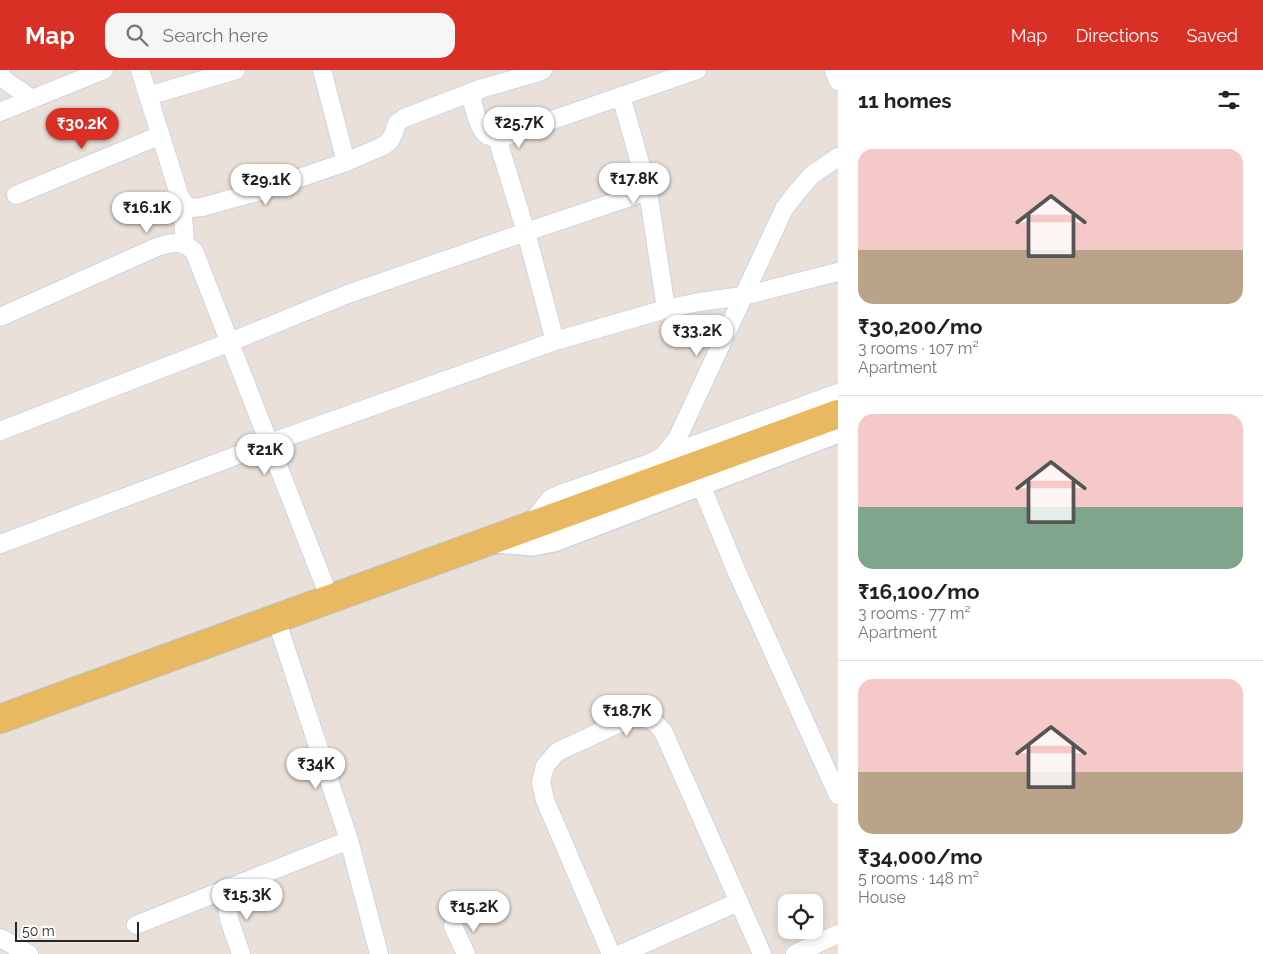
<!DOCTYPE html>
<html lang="en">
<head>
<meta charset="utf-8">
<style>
  :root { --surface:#fff; --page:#f6f6f6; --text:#222; --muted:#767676; --line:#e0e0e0; --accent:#d93025 }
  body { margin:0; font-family:Raleway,sans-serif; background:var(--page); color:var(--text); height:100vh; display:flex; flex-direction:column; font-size:19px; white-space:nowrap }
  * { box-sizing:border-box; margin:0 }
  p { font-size:16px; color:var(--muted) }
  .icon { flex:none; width:28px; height:28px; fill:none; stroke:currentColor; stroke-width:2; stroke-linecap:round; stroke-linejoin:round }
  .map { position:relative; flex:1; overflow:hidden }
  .drawer { display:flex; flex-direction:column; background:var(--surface); width:425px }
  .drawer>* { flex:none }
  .tools { position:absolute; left:778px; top:824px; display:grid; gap:10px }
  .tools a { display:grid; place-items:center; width:45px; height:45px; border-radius:10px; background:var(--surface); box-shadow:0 2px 8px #0003; font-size:25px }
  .scale { position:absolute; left:15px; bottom:12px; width:124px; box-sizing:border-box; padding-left:5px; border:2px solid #272727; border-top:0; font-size:14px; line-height:18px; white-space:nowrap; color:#272727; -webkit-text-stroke:4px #fff; paint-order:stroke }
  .price { position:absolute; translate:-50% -42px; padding:0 11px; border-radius:18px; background:#fff; color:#222; font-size:16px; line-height:32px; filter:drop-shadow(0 1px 2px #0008) }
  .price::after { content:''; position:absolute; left:50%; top:30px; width:15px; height:11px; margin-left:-8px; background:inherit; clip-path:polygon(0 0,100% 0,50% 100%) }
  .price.selected { background:var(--accent); color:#fff }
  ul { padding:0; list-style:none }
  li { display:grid; align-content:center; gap:10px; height:265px; padding:0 20px }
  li+li { border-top:1px solid var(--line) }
  li span { display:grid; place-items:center; height:155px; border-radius:15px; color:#555 }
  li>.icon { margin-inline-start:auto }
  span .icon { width:90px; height:90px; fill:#fffc; stroke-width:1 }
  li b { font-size:21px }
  h2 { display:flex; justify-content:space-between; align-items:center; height:60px; padding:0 20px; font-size:21px }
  header { display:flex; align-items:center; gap:30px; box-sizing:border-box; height:70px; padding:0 25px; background:var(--accent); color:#fff }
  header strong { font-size:24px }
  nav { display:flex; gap:28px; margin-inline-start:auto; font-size:18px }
  .search { width:350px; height:45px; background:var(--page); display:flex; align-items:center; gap:12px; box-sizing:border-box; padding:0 18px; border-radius:15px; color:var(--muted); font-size:19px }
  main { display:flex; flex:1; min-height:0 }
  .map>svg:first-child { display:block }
</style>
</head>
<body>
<header>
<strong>Map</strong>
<div class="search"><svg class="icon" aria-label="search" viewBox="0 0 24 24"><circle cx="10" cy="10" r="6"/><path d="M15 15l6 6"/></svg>Search here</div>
<nav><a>Map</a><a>Directions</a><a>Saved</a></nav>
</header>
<main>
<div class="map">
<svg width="838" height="884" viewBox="0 0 838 884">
  <rect width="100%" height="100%" fill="#e9e0d9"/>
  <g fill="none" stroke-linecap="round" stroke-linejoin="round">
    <defs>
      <g id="minor">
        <path d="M140 0 179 124 182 131 190 138 202 137 264 120 346 92 381 77 389 72 393 65 397 53 404 48 480 19"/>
        <path d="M322 0 346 92"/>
        <path d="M543 0 539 2 480 19 472 25C472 34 474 39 477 48 483 66 487 69 506 66L697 0"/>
        <path d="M834 0 838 11"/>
        <path d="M0 2 2 8 32 29"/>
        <path d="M148 26 236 0"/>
        <path d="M621 26 648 121 666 239"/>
        <path d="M0 42 104 0"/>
        <path d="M497 68 526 162 555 271"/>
        <path d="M16 125 161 65"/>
        <path d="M182 131 185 174"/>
        <path d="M0 247 157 177C173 172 181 170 194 181L330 529"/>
        <path d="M0 361 230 272 348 224 526 162 648 121"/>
        <path d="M664 386 838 323"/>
        <path d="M701 415 736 500 838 725"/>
        <path d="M530 455 550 429 563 423 650 393 663 386 677 369 784 139 796 123 812 105 838 87"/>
        <path d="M0 474 270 373 555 271 666 239 699 232 743 226 838 202"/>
        <path d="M276 549 349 770 379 884"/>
        <path d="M229 817 226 826 229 849 241 884"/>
        <path d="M136 855 349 770"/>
        <path d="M453 856 466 884"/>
        <path d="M0 868 29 884"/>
        <path d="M611 884 545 730 541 712 545 696 557 682 628 649 642 647 654 652 663 661 762 884"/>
        <path d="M621 884 738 832"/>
        <path d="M795 884 838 864"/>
      </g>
      <path id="tertiary" d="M494 472 533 475 554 471 838 362"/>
      <path id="primary" d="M0 649 838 344"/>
    </defs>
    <use href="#minor" stroke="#cfd4e0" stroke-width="20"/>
    <use href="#tertiary" stroke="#cfd4e0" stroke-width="24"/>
    <use href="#primary" stroke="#bebebe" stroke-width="30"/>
    <use href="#minor" stroke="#fff" stroke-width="18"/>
    <use href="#tertiary" stroke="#fff" stroke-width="21"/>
    <use href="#primary" stroke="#e8b960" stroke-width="28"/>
  </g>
</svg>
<div class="tools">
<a><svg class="icon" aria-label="locate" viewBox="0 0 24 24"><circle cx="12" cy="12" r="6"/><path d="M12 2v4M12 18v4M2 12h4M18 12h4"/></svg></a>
</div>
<div class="scale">50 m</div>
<b class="price" style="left:519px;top:79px">₹25.7K</b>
<b class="price selected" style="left:82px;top:80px">₹30.2K</b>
<b class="price" style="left:634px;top:135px">₹17.8K</b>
<b class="price" style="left:266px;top:136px">₹29.1K</b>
<b class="price" style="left:147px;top:164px">₹16.1K</b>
<b class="price" style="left:697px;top:287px">₹33.2K</b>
<b class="price" style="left:265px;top:406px">₹21K</b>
<b class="price" style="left:627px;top:667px">₹18.7K</b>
<b class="price" style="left:316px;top:720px">₹34K</b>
<b class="price" style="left:247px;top:851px">₹15.3K</b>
<b class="price" style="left:474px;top:863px">₹15.2K</b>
</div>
<section class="drawer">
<h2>11 homes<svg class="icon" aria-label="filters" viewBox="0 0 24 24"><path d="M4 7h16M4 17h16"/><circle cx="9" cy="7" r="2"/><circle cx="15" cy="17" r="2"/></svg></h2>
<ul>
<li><span style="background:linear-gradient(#f6c9c9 65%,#b9a48a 0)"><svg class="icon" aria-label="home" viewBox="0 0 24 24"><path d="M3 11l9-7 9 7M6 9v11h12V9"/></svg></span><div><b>₹30,200/mo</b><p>3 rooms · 107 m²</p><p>Apartment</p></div></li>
<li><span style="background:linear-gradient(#f6c9c9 60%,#7fa58c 0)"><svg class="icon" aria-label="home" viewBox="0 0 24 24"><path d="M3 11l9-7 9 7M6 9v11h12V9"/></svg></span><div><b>₹16,100/mo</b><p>3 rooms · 77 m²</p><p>Apartment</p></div></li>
<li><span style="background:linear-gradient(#f6c9c9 60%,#b9a48a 0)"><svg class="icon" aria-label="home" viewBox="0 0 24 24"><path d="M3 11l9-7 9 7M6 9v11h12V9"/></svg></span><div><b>₹34,000/mo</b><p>5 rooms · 148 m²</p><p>House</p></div></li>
</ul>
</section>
</main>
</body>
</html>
